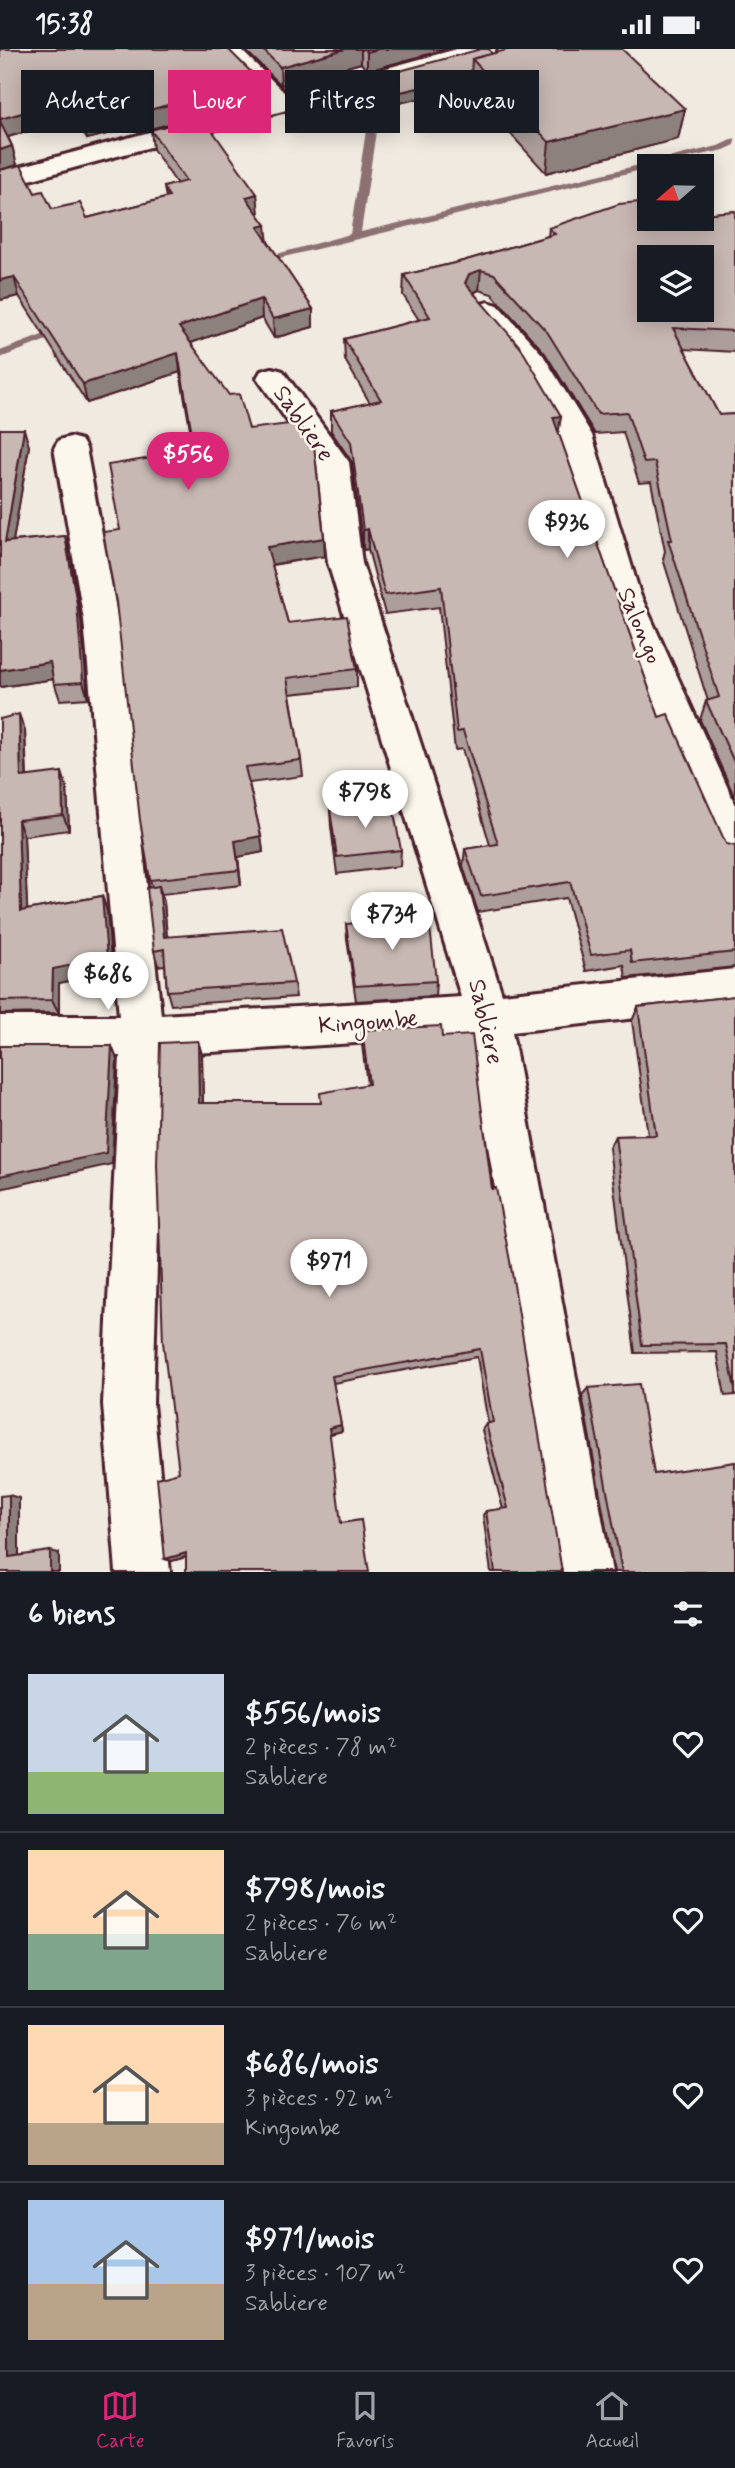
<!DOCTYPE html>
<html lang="fr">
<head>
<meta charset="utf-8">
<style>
  :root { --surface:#171b24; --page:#242831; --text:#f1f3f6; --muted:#9ea1a6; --line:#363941; --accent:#db2777 }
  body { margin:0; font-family:Mynerve,sans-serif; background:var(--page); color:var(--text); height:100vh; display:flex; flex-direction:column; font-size:26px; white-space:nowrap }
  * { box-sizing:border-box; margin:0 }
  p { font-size:23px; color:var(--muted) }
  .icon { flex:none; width:38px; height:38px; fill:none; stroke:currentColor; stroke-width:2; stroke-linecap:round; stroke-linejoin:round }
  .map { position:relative; height:1523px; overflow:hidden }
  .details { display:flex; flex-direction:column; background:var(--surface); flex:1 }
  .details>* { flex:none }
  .banner { position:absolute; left:21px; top:21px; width:693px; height:63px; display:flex; gap:14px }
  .needle { width:46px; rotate:250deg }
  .fabs { position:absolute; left:637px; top:105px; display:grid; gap:14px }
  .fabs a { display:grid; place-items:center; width:77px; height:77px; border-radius:0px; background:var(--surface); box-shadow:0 4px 18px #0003; font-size:35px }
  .price { position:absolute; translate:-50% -60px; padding:0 16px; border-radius:24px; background:#fff; color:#222; font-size:23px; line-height:46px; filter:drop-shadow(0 2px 4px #0008) }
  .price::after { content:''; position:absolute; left:50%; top:42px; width:21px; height:16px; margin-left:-10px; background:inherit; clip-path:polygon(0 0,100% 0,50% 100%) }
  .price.selected { background:var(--accent); color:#fff }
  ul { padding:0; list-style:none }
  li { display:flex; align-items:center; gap:21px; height:175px; padding:0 28px }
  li+li { border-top:2px solid var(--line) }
  li span { display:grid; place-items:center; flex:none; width:196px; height:140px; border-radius:0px; color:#555 }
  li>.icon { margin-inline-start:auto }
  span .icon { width:84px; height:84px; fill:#fffc; stroke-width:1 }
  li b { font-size:30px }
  h2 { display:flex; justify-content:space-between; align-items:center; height:84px; padding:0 28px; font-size:30px }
  .pill { padding:0 24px; border-radius:0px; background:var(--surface); box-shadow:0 4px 18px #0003; font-size:24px; line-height:63px }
  .pill.selected { background:var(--accent); color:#fff }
  .status { display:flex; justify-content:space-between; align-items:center; height:49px; padding:0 35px; background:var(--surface); direction:ltr }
  .status svg { height:19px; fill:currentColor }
  .dock { display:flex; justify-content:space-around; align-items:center; height:98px; border-top:2px solid var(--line); background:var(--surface); font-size:19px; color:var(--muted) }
  .dock a { display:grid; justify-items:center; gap:4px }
  .dock .selected { color:var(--accent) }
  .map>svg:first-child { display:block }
</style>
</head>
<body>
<div class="status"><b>15:38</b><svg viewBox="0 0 49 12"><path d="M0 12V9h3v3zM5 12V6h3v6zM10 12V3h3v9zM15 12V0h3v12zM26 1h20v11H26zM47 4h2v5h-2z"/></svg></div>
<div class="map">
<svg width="735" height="1523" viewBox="0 0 735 1523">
  <rect width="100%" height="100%" fill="#f0eae0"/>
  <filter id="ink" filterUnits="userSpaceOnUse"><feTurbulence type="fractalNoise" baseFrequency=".0143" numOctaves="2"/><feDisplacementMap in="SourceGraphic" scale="14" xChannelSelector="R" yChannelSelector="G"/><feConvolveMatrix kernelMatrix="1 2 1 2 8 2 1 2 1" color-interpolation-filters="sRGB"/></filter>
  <g filter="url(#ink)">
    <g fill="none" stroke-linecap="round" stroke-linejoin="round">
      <g fill="#8c6f72" fill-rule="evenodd">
        <path d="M400 0H408L410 9 370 41 378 69 361 183 718 97 735 89V96L724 101 649 117V119L255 215V211L350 185 368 69 361 40 402 6Z"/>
        <path d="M61 279 65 280V284L0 309V302Z"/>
      </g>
      <defs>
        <g id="minor">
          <path d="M215 0H240L287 46 457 0H496L492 5 0 139V123L266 52Z"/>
          <path d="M488 253 498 256 543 306 592 386 640 545 735 755V815L721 810 715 798 606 545 560 386 521 318 474 262 478 256Z"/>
          <path d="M272 319 283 322 349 413 362 514 502 945 735 920V958L512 983 612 1523H558L470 987 163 1006 153 1355 170 1523H116L103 1355 120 1007H0V967H119L84 571 54 399 59 391 70 388 81 391 86 399 118 571 161 966 461 948 328 514 317 414 257 329 261 322Z"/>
        </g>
      </defs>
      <use href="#minor" stroke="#4a1f2b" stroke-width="6"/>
      <use href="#minor" fill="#fbf7ec" fill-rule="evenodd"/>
    </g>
    <g fill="#ac9e9a" stroke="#4a1f2b" stroke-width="2">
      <path d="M0 0 252 24 253 43 190 57 192 69 142 82 138 77 87 90 74 69 8 88 12 97 17 116 1 120 35 144 52 160 87 169 166 149 164 138 177 135 153 100 151 81 257 145 258 164 268 193 313 260V278L274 289 262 269 191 294 324 489 325 507 272 516 288 574 357 620V638L290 645 301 711 303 727 249 734 261 787 263 803 238 808 241 836 161 845 164 853 167 887 294 934 296 948 171 956 167 942 165 916 158 917 154 902 152 838 150 831 120 481 194 402 180 323 87 354 19 247 0 251Z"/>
      <path d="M244 0H447L367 22 361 14 281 36Z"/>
      <path d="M492 5 685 60 678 90 546 124 470 40V38L395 55 381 38V27Z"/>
      <path d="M735 162V303L684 300 719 366 735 365V749L700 671 706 652H708L663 510 665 502 651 433 639 434 623 383 595 385 545 304 492 245 479 241 474 244 561 367 558 383 659 668 726 795 735 797V918L626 929 624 916 586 922 566 849 478 863 463 817 465 800 490 796 462 700 455 701 439 558 385 565 368 500 363 501 352 413 331 382V362L370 354 345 311 344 290 419 271 403 246 404 226 463 212 548 187 549 179Z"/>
      <path d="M0 380 29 397 13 492 65 487 70 504 81 571 88 649 60 651 53 630 0 638Z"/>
      <path d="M0 670 25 682 27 727 67 739 69 781 24 787 27 861 102 847 107 862 112 923 59 934V964L0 965Z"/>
      <path d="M330 761 401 801 400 817 337 825 331 778Z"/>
      <path d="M346 875 436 932 435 947 356 952 347 890Z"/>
      <path d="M735 947V1346L725 1347 717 1303 635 1304 609 1099 615 1087 648 1086 632 972 638 958Z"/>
      <path d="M362 981 442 988 492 1140 562 1523H491L483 1466 486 1462 503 1460 482 1381 486 1375 488 1374 477 1308 333 1334 342 1382 330 1385 186 1508 172 1512 165 1510 179 1423 198 992 202 1006 203 1054H321L367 1035 362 996Z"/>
      <path d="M588 1339 654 1425 735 1523H614L582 1346Z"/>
    </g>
    <g fill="#8c817d" stroke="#4a1f2b" stroke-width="2">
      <path d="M345 0H361V14L281 36 280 18Z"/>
      <path d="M378 0H447L367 22V3Z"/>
      <path d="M252 24 253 43 190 57 192 69 142 82 139 64 182 40Z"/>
      <path d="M471 27 470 38 395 55 396 44Z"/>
      <path d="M70 51 74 69 4 89 0 70Z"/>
      <path d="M135 59 138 77 87 90 83 71Z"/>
      <path d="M685 60 678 90 546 124 549 93Z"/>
      <path d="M12 97 17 116 0 121V101Z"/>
      <path d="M257 145 259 164 248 167 246 148Z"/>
      <path d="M266 176 268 195 258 178Z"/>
      <path d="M481 221 479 241 468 246 465 234 469 225Z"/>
      <path d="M14 228 19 247 0 251V231Z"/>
      <path d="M261 250 262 269 182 297 179 278Z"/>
      <path d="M313 260V278L274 289 273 270Z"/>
      <path d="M178 304 180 323 87 354 83 335Z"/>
      <path d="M561 367 558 387 553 368Z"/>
      <path d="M24 380 29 397 10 510 5 493Z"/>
      <path d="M368 480V500L363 501V481Z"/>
      <path d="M65 487 70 504 81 571 88 649 83 633Z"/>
      <path d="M324 489 325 507 269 516 267 498Z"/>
      <path d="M50 613 55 630 0 638V621Z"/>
      <path d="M19 665 25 682 27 744 21 728Z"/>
      <path d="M62 723 67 739 69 781 63 766Z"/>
      <path d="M18 771 24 787 28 876 21 862Z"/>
      <path d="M261 787 263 803 238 808 241 836 235 792Z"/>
      <path d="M159 837 164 853 168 903 164 888Z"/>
      <path d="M102 847 107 862 112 923 59 934V964L52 951 53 920Z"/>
      <path d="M198 992 202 1006 203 1068 199 1054Z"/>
      <path d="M112 997 117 1010 112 1115 0 1140V1128Z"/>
      <path d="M341 1376 342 1382 330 1385 329 1379Z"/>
      <path d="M9 1446 19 1449V1510L9 1508Z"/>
      <path d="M50 1502 59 1504V1523H50Z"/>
      <path d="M186 1504 192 1506 172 1512 165 1510Z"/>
    </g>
    <g fill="#c8b8b3" stroke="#4a1f2b" stroke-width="2" fill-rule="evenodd">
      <path d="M0 0H228L252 24 182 40 189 50 139 64 135 59 83 71 70 51 0 70Z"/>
      <path d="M262 0H345L280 18Z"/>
      <path d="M364 0H378L367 3Z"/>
      <path d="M481 0H489L492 5 472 10 471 27 396 44 381 27Z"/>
      <path d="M510 0H622L685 60 549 93 472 10Z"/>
      <path d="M202 67 257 145 246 148 266 176 258 178 313 260 273 270 261 250 179 278 229 346 239 345 249 380 297 374 314 396 324 489 267 498 288 574 347 567 357 620 287 629 301 711 245 718 261 787 235 792 239 821 150 831 140 771 116 553 103 483 120 481 108 416 195 402 178 304 83 335 14 228 0 231V121L21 116 35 144 43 142 52 160 80 154 87 169 169 148 164 138 186 132 151 81Z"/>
      <path d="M0 73 12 97 0 101Z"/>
      <path d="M649 152V170H702V165L735 162V282L673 279 719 366 735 365V715L706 652 719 648 668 491H672L655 413 644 414 627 363 598 365 548 284 494 225 481 221 469 225 465 234 521 299 561 367 553 368 659 668 668 665 726 795 735 797V903L632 914 630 901 591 906 570 833 481 847 465 800 498 795 463 682 457 683 441 538 385 546 368 480 363 481 351 393 331 362 381 351 344 290 430 268 404 226 463 212 555 185 549 179 619 155ZM649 208H702V261H649Z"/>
      <path d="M0 380H24L5 493 65 487 77 555 83 633 54 635 50 613 0 621Z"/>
      <path d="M19 665 21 728 62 723 63 766 18 771 21 862 102 847 107 909 53 920 52 951 0 952V670Z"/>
      <path d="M392 753 401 801 337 808 330 761Z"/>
      <path d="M159 837 164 888 282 879 294 934 167 942 164 900 154 902 147 839Z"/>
      <path d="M429 869 436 932 355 937 346 875Z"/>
      <path d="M735 947V1340L726 1295 642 1296 615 1087 656 1086 638 958Z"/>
      <path d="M441 977 442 988 472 986 492 1140 496 1139 510 1212 562 1523H495L486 1462 508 1459 486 1375 493 1373 480 1300 332 1327 341 1376 329 1379 341 1474 361 1471 369 1523H186V1504L165 1510 157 1429 179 1423 163 1293 157 1116 160 994 198 992 199 1054H321L320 1044 369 1035 362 981Z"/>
      <path d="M0 997H112L106 1104 0 1127Z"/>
      <path d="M639 1335 654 1425 735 1413V1523H589H622L588 1339Z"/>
      <path d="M9 1446V1508L50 1502V1523H0V1447Z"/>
    </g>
  </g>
  <g text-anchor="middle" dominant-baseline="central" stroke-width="5" stroke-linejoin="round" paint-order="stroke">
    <g font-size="24" fill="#4a1f2b" stroke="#fbf7ec">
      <text transform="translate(303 375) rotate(55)">Sabliere</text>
      <text transform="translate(639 577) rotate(67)">Salongo</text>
      <text transform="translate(485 973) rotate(77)">Sabliere</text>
      <text transform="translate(368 974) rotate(-4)">Kingombe</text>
    </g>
  </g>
</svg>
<div class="fabs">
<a><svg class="needle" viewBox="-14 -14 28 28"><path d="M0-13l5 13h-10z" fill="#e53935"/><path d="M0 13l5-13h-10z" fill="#9ea1a6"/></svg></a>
<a><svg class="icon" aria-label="layers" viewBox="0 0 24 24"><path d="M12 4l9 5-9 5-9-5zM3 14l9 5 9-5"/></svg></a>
</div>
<b class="price selected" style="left:188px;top:443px">$556</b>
<b class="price" style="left:567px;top:511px">$936</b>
<b class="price" style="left:365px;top:781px">$798</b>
<b class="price" style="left:392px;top:903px">$734</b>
<b class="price" style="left:108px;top:963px">$686</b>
<b class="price" style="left:329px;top:1250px">$971</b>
<div class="banner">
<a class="pill">Acheter</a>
<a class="pill selected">Louer</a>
<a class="pill">Filtres</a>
<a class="pill">Nouveau</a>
</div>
</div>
<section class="details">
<h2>6 biens<svg class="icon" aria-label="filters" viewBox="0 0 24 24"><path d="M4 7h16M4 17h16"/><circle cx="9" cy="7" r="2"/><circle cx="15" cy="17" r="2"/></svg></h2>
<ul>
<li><span style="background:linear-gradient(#c9d6e8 70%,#8fb573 0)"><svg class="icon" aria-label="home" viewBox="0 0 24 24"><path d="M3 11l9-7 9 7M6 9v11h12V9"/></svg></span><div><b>$556/mois</b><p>2 pièces · 78 m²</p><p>Sabliere</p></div><svg class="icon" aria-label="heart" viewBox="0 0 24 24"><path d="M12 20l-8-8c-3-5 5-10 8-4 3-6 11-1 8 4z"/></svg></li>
<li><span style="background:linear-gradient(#ffd9b3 60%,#7fa58c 0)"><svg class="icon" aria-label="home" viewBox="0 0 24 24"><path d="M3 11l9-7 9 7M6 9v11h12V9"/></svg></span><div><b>$798/mois</b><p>2 pièces · 76 m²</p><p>Sabliere</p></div><svg class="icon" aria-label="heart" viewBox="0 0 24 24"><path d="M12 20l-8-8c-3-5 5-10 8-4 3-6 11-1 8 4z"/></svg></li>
<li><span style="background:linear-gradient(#ffd9b3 70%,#b9a48a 0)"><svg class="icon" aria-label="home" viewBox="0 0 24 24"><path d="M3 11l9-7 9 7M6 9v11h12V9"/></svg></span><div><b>$686/mois</b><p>3 pièces · 92 m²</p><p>Kingombe</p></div><svg class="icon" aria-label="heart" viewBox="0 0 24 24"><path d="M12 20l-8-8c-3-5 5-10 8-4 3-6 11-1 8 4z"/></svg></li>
<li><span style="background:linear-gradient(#a9c7e8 60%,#b9a48a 0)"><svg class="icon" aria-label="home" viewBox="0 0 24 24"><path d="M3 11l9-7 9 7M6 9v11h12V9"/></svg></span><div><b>$971/mois</b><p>3 pièces · 107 m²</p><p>Sabliere</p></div><svg class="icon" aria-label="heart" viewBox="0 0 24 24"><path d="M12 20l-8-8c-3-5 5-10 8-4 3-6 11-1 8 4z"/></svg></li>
</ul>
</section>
<nav class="dock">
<a class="selected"><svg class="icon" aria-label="map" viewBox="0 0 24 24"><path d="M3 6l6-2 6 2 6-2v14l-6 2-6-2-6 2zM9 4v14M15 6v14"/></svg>Carte</a>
<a><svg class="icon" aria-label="saved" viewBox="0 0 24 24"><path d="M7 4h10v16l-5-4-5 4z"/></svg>Favoris</a>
<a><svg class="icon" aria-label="home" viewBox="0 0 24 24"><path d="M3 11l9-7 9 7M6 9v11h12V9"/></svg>Accueil</a>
</nav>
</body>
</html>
